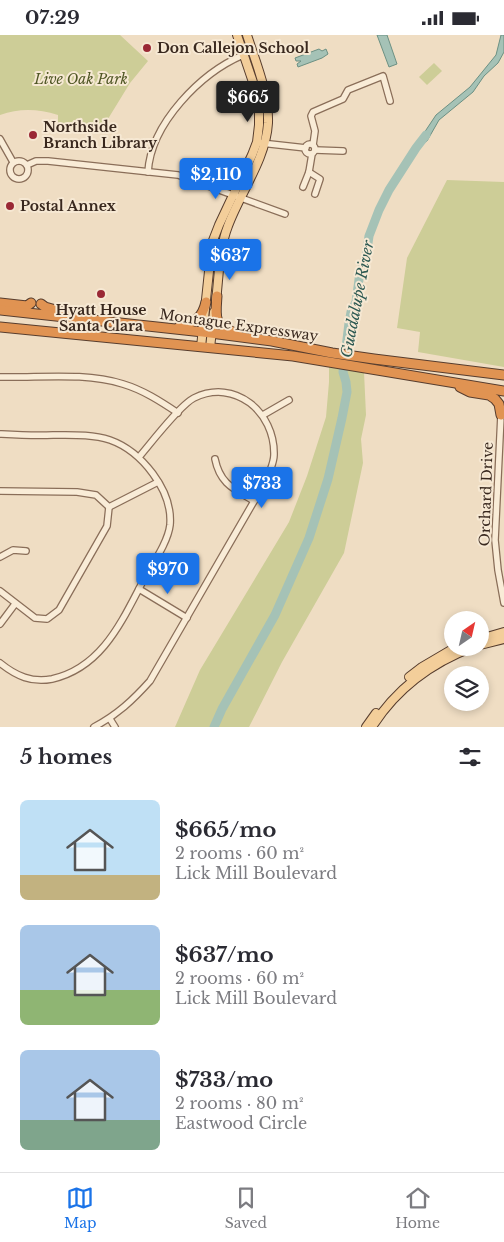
<!DOCTYPE html>
<html lang="en">
<head>
<meta charset="utf-8">
<style>
  :root { --surface:#fff; --page:#f7f7f7; --text:#2b2b33; --muted:#7c7c81; --line:#e1e1e2; --accent:#1a73e8 }
  body { margin:0; font-family:"Libre Baskerville",serif; background:var(--page); color:var(--text); height:100vh; display:flex; flex-direction:column; font-size:19px; white-space:nowrap }
  * { box-sizing:border-box; margin:0 }
  p { font-size:16px; color:var(--muted) }
  .icon { flex:none; width:28px; height:28px; fill:none; stroke:currentColor; stroke-width:2; stroke-linecap:round; stroke-linejoin:round }
  .map { position:relative; height:692px; overflow:hidden }
  .panel { display:flex; flex-direction:column; background:var(--surface); flex:1 }
  .panel>* { flex:none }
  .needle { width:32px; rotate:34deg }
  .tools { position:absolute; left:444px; top:576px; display:grid; gap:10px }
  .tools a { display:grid; place-items:center; width:45px; height:45px; border-radius:50%; background:var(--surface); box-shadow:0 2px 8px #0003; font-size:25px }
  .price { position:absolute; translate:-50% -42px; padding:0 11px; border-radius:5px; background:var(--accent); color:#fff; font-size:16px; line-height:32px; filter:drop-shadow(0 1px 2px #0008) }
  .price::after { content:''; position:absolute; left:50%; top:30px; width:15px; height:11px; margin-left:-8px; background:inherit; clip-path:polygon(0 0,100% 0,50% 100%) }
  .price.current { background:#222; color:#fff }
  ul { padding:0; list-style:none }
  li { display:flex; align-items:center; gap:15px; height:125px; padding:0 20px }
  li span { display:grid; place-items:center; flex:none; width:140px; height:100px; border-radius:8px; color:#555 }
  li>.icon { margin-inline-start:auto }
  span .icon { width:60px; height:60px; fill:#fffc; stroke-width:1 }
  li b { font-size:21px }
  h2 { display:flex; justify-content:space-between; align-items:center; height:60px; padding:0 20px; font-size:21px }
  .status { display:flex; justify-content:space-between; align-items:center; height:35px; padding:0 25px; background:var(--surface); direction:ltr }
  .status svg { height:14px; fill:currentColor }
  .tab-bar { display:flex; justify-content:space-around; align-items:center; height:70px; border-top:1px solid var(--line); background:var(--surface); font-size:14px; color:var(--muted) }
  .tab-bar a { display:grid; justify-items:center; gap:2px }
  .tab-bar .current { color:var(--accent) }
  .map>svg:first-child { display:block }
</style>
</head>
<body>
<div class="status"><b>07:29</b><svg viewBox="0 0 49 12"><path d="M0 12V9h3v3zM5 12V6h3v6zM10 12V3h3v9zM15 12V0h3v12zM26 1h20v11H26zM47 4h2v5h-2z"/></svg></div>
<div class="map">
<svg width="504" height="692" viewBox="0 0 504 692">
  <rect width="100%" height="100%" fill="#efddc3"/>
  <g fill="#cdcd97">
    <path d="M0 0H120L148 26 130 48 103 92 58 89V80C38 74 20 73 0 80Z"/>
    <path d="M434 28 442 36 427 50 419 42Z"/>
    <path d="M447 145 504 147V332L418 317 420 297 397 293 407 223Z"/>
    <path d="M329 329 364 337 366 380 361 404 363 428 344 518 282 627 249 692H175L200 635 289 487 307 441 326 382 329 347Z"/>
  </g>
  <g fill="#a5c2b6" stroke="#6c9083">
    <path d="M377 0H387L397 29 389 32Z"/>
    <path d="M501 0H504V17L498 28 484 41 473 57 439 85 427 106 420 110 418 107 436 80 470 52 496 20Z"/>
    <path d="M319 14 322 16 326 14 328 19 322 23 298 32 297 29 301 26H296L295 23Z"/>
  </g>
  <g fill="none" stroke-linecap="round" stroke-linejoin="round">
    <path stroke="#a5c2b6" stroke-width="9" d="M214 692 222 674 275 580 309 503 328 444 342 383 347 357 346 347 343 337 349 288 351 277 356 267 360 237 366 222 369 201 379 175 389 155 416 113 426 100"/>
    <defs>
      <g id="minor">
        <path d="M0 104 13 127"/>
        <path d="M261 108 306 113"/>
        <circle cx="310" cy="114" r="5"/>
        <path d="M313 110 315 96 311 81 313 77 343 64 348 55 383 41 390 66"/>
        <path d="M315 115 343 116"/>
        <circle cx="19" cy="135" r="9"/>
        <path d="M27 130 36 126H48L178 140 285 179"/>
        <path d="M148 137C151 88 201 38 243 20"/>
        <path d="M309 137 320 144 315 159"/>
        <path d="M303 152 309 137 312 119"/>
        <path d="M0 342C40 343 84 337 123 349 143 355 160 366 178 378"/>
        <path d="M263 380 289 365"/>
        <path d="M501 380 495 505 498 535 504 568"/>
        <path d="M0 399C18 400 35 401 53 400 72 400 92 399 110 405 141 416 173 455 170 490 168 508 151 531 142 548 121 588 101 633 52 644 32 648 16 641 0 628"/>
        <path d="M215 424C220 449 234 454 254 466"/>
        <path d="M0 456 77 457 96 460 109 472"/>
        <path d="M109 472 158 447"/>
        <path d="M0 522 13 515 26 516"/>
        <path d="M139 554 187 583"/>
        <path d="M0 556 35 583 47 584 59 575 107 491 109 472"/>
        <path d="M0 589 15 569"/>
        <path d="M110 684 115 692"/>
        <path d="M94 692C117 680 133 665 150 646L268 442C270 435 274 427 274 420 275 377 235 343 194 363 180 370 151 408 139 422"/>
      </g>
      <g id="major">
        <path d="M216 266C219 241 219 214 228 191 240 158 266 124 268 88 269 58 256 28 247 0"/>
        <path d="M201 312 212 208 219 190 252 120 257 107 259 90V65L237 0"/>
        <path d="M210 313 214 277"/>
        <path d="M480 604 504 597"/>
        <path d="M480 610 504 604"/>
        <path d="M409 642 422 632 456 612"/>
        <path d="M366 692 376 678"/>
        <path d="M372 692C396 654 431 628 473 612"/>
      </g>
      <g id="highway">
        <path d="M217 261C215 288 214 287 238 300"/>
        <path d="M0 268 27 271 31 268"/>
        <path d="M41 269 45 272 70 279"/>
        <path d="M0 275 203 297 272 306 332 318 374 324 504 340"/>
        <path d="M0 292 293 321 504 356"/>
        <path d="M179 292C195 287 202 284 206 267"/>
        <path d="M460 352 470 357 489 360 495 364 499 369 501 380"/>
      </g>
    </defs>
    <use href="#minor" stroke="#8a6e59" stroke-width="8"/>
    <use href="#major" stroke="#573d2e" stroke-width="10"/>
    <use href="#highway" stroke="#573d2e" stroke-width="11"/>
    <use href="#minor" stroke="#f9ecd7" stroke-width="5.5"/>
    <use href="#major" stroke="#f3ce9a" stroke-width="8"/>
    <use href="#highway" stroke="#e09352" stroke-width="9"/>
  </g>
  <g fill="#9a2835" stroke="#f6e8d3" stroke-width="2">
    <circle cx="147" cy="13" r="5"/>
    <circle cx="33" cy="100" r="5"/>
    <circle cx="10" cy="171" r="5"/>
    <circle cx="101" cy="259" r="5"/>
  </g>
  <g text-anchor="middle" dominant-baseline="central" stroke-width="4" stroke-linejoin="round" paint-order="stroke">
    <g font-size="14" font-weight="bold" fill="#39281e" stroke="#f6e8d3" text-anchor="start">
      <text x="157" y="13">Don Callejon School</text>
      <text x="43" y="92">Northside<tspan x="43" dy="16">Branch Library</tspan></text>
      <text x="20" y="171">Postal Annex</text>
      <text x="101" y="275" text-anchor="middle">Hyatt House<tspan x="101" dy="16">Santa Clara</tspan></text>
    </g>
    <g font-size="14" font-style="italic" fill="#4f5624" stroke="#f6e8d3">
      <text x="81" y="44">Live Oak Park</text>
    </g>
    <g font-size="14" fill="#39281e" stroke="#f6e8d3">
      <text transform="translate(239 290) rotate(8)">Montague Expressway</text>
      <text transform="translate(486 459) rotate(-88)">Orchard Drive</text>
    </g>
    <g font-size="15" font-style="italic" fill="#2d5952" stroke="#f6e8d3">
      <text transform="translate(357 264) rotate(-79)">Guadalupe River</text>
    </g>
  </g>
</svg>
<div class="tools">
<a><svg class="needle" viewBox="-14 -14 28 28"><path d="M0-13l5 13h-10z" fill="#e53935"/><path d="M0 13l5-13h-10z" fill="#7c7c81"/></svg></a>
<a><svg class="icon" aria-label="layers" viewBox="0 0 24 24"><path d="M12 4l9 5-9 5-9-5zM3 14l9 5 9-5"/></svg></a>
</div>
<b class="price current" style="left:248px;top:88px">$665</b>
<b class="price" style="left:216px;top:165px">$2,110</b>
<b class="price" style="left:230px;top:246px">$637</b>
<b class="price" style="left:262px;top:474px">$733</b>
<b class="price" style="left:168px;top:560px">$970</b>
</div>
<section class="panel">
<h2>5 homes<svg class="icon" aria-label="filters" viewBox="0 0 24 24"><path d="M4 7h16M4 17h16"/><circle cx="9" cy="7" r="2"/><circle cx="15" cy="17" r="2"/></svg></h2>
<ul>
<li><span style="background:linear-gradient(#bfe0f5 75%,#c2b280 0)"><svg class="icon" aria-label="home" viewBox="0 0 24 24"><path d="M3 11l9-7 9 7M6 9v11h12V9"/></svg></span><div><b>$665/mo</b><p>2 rooms · 60 m²</p><p>Lick Mill Boulevard</p></div></li>
<li><span style="background:linear-gradient(#a9c7e8 65%,#8fb573 0)"><svg class="icon" aria-label="home" viewBox="0 0 24 24"><path d="M3 11l9-7 9 7M6 9v11h12V9"/></svg></span><div><b>$637/mo</b><p>2 rooms · 60 m²</p><p>Lick Mill Boulevard</p></div></li>
<li><span style="background:linear-gradient(#a9c7e8 70%,#7fa58c 0)"><svg class="icon" aria-label="home" viewBox="0 0 24 24"><path d="M3 11l9-7 9 7M6 9v11h12V9"/></svg></span><div><b>$733/mo</b><p>2 rooms · 80 m²</p><p>Eastwood Circle</p></div></li>
</ul>
</section>
<nav class="tab-bar">
<a class="current"><svg class="icon" aria-label="map" viewBox="0 0 24 24"><path d="M3 6l6-2 6 2 6-2v14l-6 2-6-2-6 2zM9 4v14M15 6v14"/></svg>Map</a>
<a><svg class="icon" aria-label="saved" viewBox="0 0 24 24"><path d="M7 4h10v16l-5-4-5 4z"/></svg>Saved</a>
<a><svg class="icon" aria-label="home" viewBox="0 0 24 24"><path d="M3 11l9-7 9 7M6 9v11h12V9"/></svg>Home</a>
</nav>
</body>
</html>
